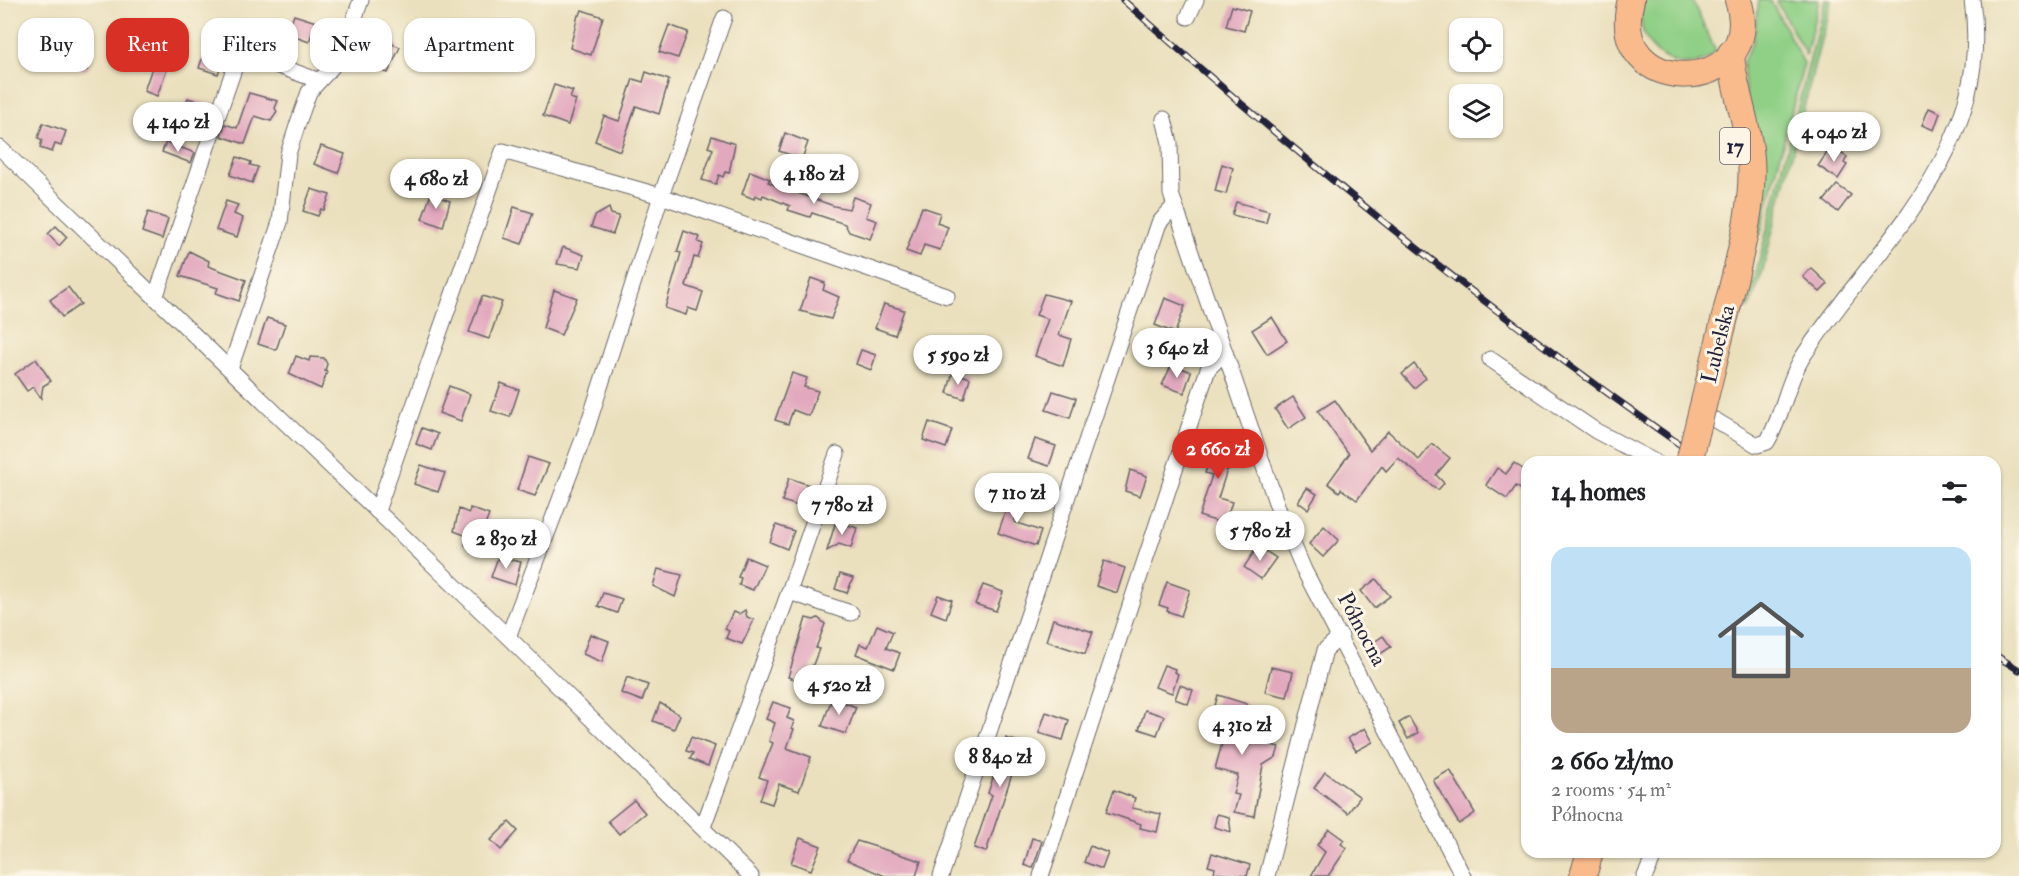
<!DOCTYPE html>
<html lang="en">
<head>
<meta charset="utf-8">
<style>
  :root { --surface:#fff; --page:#f2f2f2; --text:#202124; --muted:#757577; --line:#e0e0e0; --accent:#d93025 }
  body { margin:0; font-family:"IM FELL Double Pica",serif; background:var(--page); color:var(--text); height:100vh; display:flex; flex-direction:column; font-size:22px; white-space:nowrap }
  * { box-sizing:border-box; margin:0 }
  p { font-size:20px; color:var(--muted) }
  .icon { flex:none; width:33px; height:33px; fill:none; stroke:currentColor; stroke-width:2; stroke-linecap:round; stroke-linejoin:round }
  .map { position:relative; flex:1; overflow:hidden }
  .details { position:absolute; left:1521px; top:456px; width:480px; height:402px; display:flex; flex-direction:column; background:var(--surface); border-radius:18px; box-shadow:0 2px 4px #0004 }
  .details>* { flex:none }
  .hud { position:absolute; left:18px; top:18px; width:570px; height:54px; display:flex; gap:12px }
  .controls { position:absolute; left:1449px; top:18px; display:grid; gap:12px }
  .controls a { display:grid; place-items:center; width:54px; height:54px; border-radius:12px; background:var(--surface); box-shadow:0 2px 4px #0004; font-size:30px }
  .price { position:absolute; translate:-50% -51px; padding:0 14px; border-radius:21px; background:#fff; color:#222; font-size:20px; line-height:39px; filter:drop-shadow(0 2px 3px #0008) }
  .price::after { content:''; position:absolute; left:50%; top:36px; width:18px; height:14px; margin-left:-9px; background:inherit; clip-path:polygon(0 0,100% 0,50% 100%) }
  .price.selected { background:var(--accent); color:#fff }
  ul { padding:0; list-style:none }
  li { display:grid; align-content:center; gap:12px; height:318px; padding:0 30px }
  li+li { border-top:2px solid var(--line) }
  li span { display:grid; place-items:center; height:186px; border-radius:18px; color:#555 }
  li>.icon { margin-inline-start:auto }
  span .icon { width:108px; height:108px; fill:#fffc; stroke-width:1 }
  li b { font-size:26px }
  h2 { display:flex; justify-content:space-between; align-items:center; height:72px; padding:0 30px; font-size:26px }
  .tag { padding:0 21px; border-radius:18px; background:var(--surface); box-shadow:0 2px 4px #0004; font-size:21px; line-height:54px }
  .tag.selected { background:var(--accent); color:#fff }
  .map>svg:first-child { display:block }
</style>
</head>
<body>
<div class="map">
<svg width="2019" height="876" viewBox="0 0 2019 876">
  <rect width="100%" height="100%" fill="#fcf5e5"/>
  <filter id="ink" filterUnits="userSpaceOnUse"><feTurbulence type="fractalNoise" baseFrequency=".0167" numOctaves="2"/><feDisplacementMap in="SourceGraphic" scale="12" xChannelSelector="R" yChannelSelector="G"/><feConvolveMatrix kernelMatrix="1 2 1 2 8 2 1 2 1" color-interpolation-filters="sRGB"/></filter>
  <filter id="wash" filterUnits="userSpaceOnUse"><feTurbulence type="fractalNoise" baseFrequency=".008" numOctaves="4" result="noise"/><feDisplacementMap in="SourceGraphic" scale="24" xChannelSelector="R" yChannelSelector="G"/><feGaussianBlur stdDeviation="1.35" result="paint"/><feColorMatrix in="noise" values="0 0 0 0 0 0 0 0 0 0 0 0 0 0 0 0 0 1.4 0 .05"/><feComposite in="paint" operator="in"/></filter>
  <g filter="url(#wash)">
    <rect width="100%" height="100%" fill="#eae0bd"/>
    <g fill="#90d086" stroke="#597960" stroke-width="1.5">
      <path d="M1645 0H1692L1716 52C1682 86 1625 43 1645 0Z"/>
      <path d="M1759 0H1769L1774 7 1804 63 1760 235H1756L1743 62 1753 41Z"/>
      <path d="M1777 0H1819L1806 55 1779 6Z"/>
      <path d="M1825 0H1831L1762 273 1749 308 1745 307 1756 274Z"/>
    </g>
    <g id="blocks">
      <g fill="#e2a8be">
        <path d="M1232 6 1250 11 1244 31 1226 26Z"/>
        <path d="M582 10 603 17 591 55 570 48 578 15H580Z"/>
        <path d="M294 15 316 22 309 42 287 34Z"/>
        <path d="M669 25 688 32 678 58 659 52Z"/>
        <path d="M378 39 386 42 391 39 394 45 400 47 388 73 373 68Z"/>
        <path d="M72 44 86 49 85 52 92 55 87 70 64 65Z"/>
        <path d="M212 46 225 54 218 74 199 68 206 47Z"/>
        <path d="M153 65 167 69 157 96 144 91Z"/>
        <path d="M646 72 669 80 659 114 636 106 620 151 595 141 604 116 619 121 633 79 643 82Z"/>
        <path d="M554 85 573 91 570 98 576 100 568 125 543 116Z"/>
        <path d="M249 93 278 101 275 108 277 112 271 121 255 116 245 144 221 136 225 124 237 128Z"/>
        <path d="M188 98 209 105 203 122 182 115Z"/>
        <path d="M1929 108 1940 113 1934 130 1922 125Z"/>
        <path d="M43 123 66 131 61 146 55 144 52 152 40 148 42 140 38 138Z"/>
        <path d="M785 133 808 142 802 159 779 151Z"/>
        <path d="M712 136 735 144 729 173 725 172 723 177 719 175 716 184 702 180 713 149 708 147Z"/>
        <path d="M166 142 195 153 191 163 162 152Z"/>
        <path d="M321 146 345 154 338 173 314 164Z"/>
        <path d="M1831 147 1847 157 1844 163 1847 165 1838 179 1818 166Z"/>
        <path d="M237 157 251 162 250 165 258 167 252 183 230 175Z"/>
        <path d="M1222 164 1233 168 1226 194 1215 191Z"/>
        <path d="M750 171 770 179 768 182 775 185 834 206 849 209 853 197 871 203 866 217 877 221 870 239 849 232 845 224 812 213 810 217 788 210 790 206 763 195 762 198 755 195 754 199 742 194Z"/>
        <path d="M1837 185 1851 195 1838 212 1824 201Z"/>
        <path d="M311 189 330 195 324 210 321 209 318 216 303 211Z"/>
        <path d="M431 194 450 201 443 227 422 219Z"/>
        <path d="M226 201 238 205 234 214 243 218 237 237 216 230Z"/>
        <path d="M1236 202 1269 211 1266 223 1232 215Z"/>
        <path d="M514 207 533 213 522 244 504 238Z"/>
        <path d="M922 207 940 213 937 223 948 227 940 250 924 245 920 256 906 251Z"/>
        <path d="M609 208 611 214 619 216 613 234 591 227 595 216Z"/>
        <path d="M148 212 168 219 162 239 142 232Z"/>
        <path d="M56 226 67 237 59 246 48 234Z"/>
        <path d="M684 231 700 237 698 242 703 244 698 258 694 257 686 286 703 292 697 311 688 308 686 315 665 308 681 253 677 252Z"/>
        <path d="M563 247 584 255 580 268 557 264Z"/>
        <path d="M189 251 209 261 208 266 246 280 239 301 216 293 218 288 180 276Z"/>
        <path d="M1811 268 1828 284 1820 292 1803 277Z"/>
        <path d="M811 278 825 283 823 290 839 297 831 319 800 311Z"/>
        <path d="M68 287 81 304 62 317 50 300Z"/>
        <path d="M554 290 577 298 561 335 543 328Z"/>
        <path d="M1044 294 1071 301 1059 335 1071 339 1063 366 1035 356 1048 319 1036 315Z"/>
        <path d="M482 296 502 302 489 339 469 332Z"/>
        <path d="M1165 298 1185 306 1175 333 1155 325Z"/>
        <path d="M884 304 904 310 895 335 875 328Z"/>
        <path d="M1272 317 1287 341 1267 354 1252 330Z"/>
        <path d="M267 318 285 324 276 350 258 344Z"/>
        <path d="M861 350 876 355 871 370 856 364Z"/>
        <path d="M296 356 309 361 310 357 324 358 327 364 325 371 327 372 321 389 289 374Z"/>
        <path d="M36 359 51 381 43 386 41 398 33 387 27 391 15 374Z"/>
        <path d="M1172 364 1191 372 1184 393 1162 385Z"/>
        <path d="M1414 364 1426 378 1414 388 1402 374Z"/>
        <path d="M953 372 970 378 964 399 947 393Z"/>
        <path d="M792 373 807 378 804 387 818 391 809 416 793 410 788 424 775 420Z"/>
        <path d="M501 383 519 390 510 417 491 411Z"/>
        <path d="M449 386 470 394 461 421 439 413Z"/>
        <path d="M1053 391 1076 398 1070 418 1046 410Z"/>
        <path d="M1293 397 1306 417 1288 429 1275 409Z"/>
        <path d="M1335 400 1370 450 1388 431 1419 460 1432 444 1450 458 1436 475 1444 483 1438 490 1398 458 1386 471 1382 466 1357 500 1341 489 1339 492 1328 483 1349 454 1318 411Z"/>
        <path d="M929 422 952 430 946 448 923 440Z"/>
        <path d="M422 428 438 434 432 450 416 444Z"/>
        <path d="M1214 437 1238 445 1234 466 1227 470 1218 498 1232 502 1225 524 1199 516 1212 475 1205 473 1209 462 1205 461Z"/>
        <path d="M1035 439 1056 446 1049 466 1028 459Z"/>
        <path d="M528 457 549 464 535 496 517 490Z"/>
        <path d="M1514 463 1527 472V493L1516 486 1507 499 1486 485 1497 468 1506 474Z"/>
        <path d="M421 465 445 473 438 492 414 484Z"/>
        <path d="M1130 470 1147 476 1140 496 1125 491Z"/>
        <path d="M789 478 812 486 805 508 782 501Z"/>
        <path d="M1307 488 1317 494 1308 509 1298 502Z"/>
        <path d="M1012 493 1022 496 1014 522 1041 531 1036 546 998 533Z"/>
        <path d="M470 508 489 515 481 536 486 537 481 550 465 545 467 536 454 531 459 509 469 513Z"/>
        <path d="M836 521 857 528 851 548 839 544 827 551Z"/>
        <path d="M776 525 794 531 787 549 770 542Z"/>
        <path d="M1324 526 1339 540 1323 557 1309 544Z"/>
        <path d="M1258 546 1276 558 1261 579 1244 567Z"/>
        <path d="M498 557 521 562 515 585 491 577Z"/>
        <path d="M746 557 765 565 753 590 739 585 741 578 738 577Z"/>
        <path d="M1104 561 1125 568 1117 593 1096 586Z"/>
        <path d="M658 569 682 575 675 597 653 586Z"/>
        <path d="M840 574 853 578 847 593 835 589Z"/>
        <path d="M1376 579 1390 596 1374 608 1361 591Z"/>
        <path d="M1167 582 1190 590 1181 616 1167 611 1168 608 1159 605Z"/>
        <path d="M983 585 1003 592 996 611 975 604Z"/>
        <path d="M603 593 622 599 617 613 598 606Z"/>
        <path d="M938 595 952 600 946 618 931 612Z"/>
        <path d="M745 610 747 617 754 620 742 644 726 638 729 631 725 629 733 612 739 614Z"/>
        <path d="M806 618 814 620 818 618 825 624 816 648 819 649 806 683 788 677Z"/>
        <path d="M1053 619 1093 632 1085 654 1046 641Z"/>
        <path d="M877 625 893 632 886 648 900 653 894 669 856 654 860 644 868 647Z"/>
        <path d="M590 634 609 641 602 662 583 654Z"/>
        <path d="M1383 636 1391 647 1374 658 1367 647Z"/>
        <path d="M1164 665 1175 669 1174 672 1178 674 1172 693 1155 687Z"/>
        <path d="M1271 667 1293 672 1287 697 1265 692Z"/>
        <path d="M627 677 648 685 642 701 621 693Z"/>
        <path d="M1180 685 1193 690 1188 704 1175 699Z"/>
        <path d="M1218 695 1247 704 1241 727 1248 729 1246 738 1279 747 1276 757 1263 765 1254 816 1234 812 1239 795 1233 794 1238 775 1215 769 1230 714 1214 709Z"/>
        <path d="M832 698 856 707 846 734 822 726Z"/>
        <path d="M773 702 791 708 787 718 794 721 792 728 794 729 787 748 811 757 799 791 779 784 772 804 760 800 767 780 759 777 773 743 769 741 775 723 766 719Z"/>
        <path d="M660 703 680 715 674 729 653 721Z"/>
        <path d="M1145 710 1164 716 1157 735 1139 729Z"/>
        <path d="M1046 712 1069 720 1063 740 1039 733Z"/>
        <path d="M1409 717 1418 733 1408 739 1399 723Z"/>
        <path d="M1365 728 1373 742 1356 751 1348 738Z"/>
        <path d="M691 737 715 746 708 766 690 759 693 753 686 751Z"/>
        <path d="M1006 738 1029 745 1022 767 1015 765 986 852 974 848 992 795 988 793Z"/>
        <path d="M1450 770 1475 813 1459 824 1433 780Z"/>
        <path d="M1325 772 1360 797 1348 813 1314 788Z"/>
        <path d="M1114 790 1135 798 1132 808 1161 814 1157 832 1140 828 1141 824 1106 812Z"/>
        <path d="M634 800 645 813 619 834 608 821Z"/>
        <path d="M1217 814 1229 817 1231 832 1214 827Z"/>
        <path d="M509 822 518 831 501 850 491 840Z"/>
        <path d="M1329 829 1344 840 1341 844 1347 848 1328 876H1311L1325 852 1317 845Z"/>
        <path d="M800 838 821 846 811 870 791 863Z"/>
        <path d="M1032 838 1042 841 1033 868 1024 865Z"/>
        <path d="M857 841 921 861 916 876H885L847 860Z"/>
        <path d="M1090 846 1108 853 1102 869 1084 862Z"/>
        <path d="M1212 853 1250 865 1247 876 1214 873 1215 868 1208 866Z"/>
      </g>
    </g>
  </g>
  <g filter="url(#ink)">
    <use href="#blocks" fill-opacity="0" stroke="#686468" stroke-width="1.5"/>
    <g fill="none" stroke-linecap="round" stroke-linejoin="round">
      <defs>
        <g id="street">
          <path d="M1188 17 1196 0"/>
          <path d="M1164 119 1170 143 1171 194 1279 511 1304 570 1463 876"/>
          <path d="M0 148 508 637 751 876"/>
          <path d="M155 298 235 66 248 55 317 80"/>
          <path d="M1490 359 1596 431 1655 462"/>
          <path d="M230 369 280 222 288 154 298 123 309 92 332 67 344 48 361 0"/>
          <path d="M1715 420 1757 445 1767 442C1783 416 1786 384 1802 358 1876 244 1995 150 1972 0"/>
          <path d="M377 511 503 151 661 196 947 296"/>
          <path d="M789 592 851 613"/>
          <path d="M508 637 586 431 661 196 724 18"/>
          <path d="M703 827 789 592 837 454"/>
          <path d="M941 876 1159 223 1175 205"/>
          <path d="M1041 876 1208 369 1225 352"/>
          <path d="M1267 876 1325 650 1341 636"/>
          <path d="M1645 876 1656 852"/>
        </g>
        <g id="highway">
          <path d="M1631 0C1603 101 1769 98 1738 0"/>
          <path d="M1726 313C1737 266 1755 206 1751 158 1748 122 1733 88 1731 53"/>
          <path d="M1583 876 1590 852"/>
        </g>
      </defs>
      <use href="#street" stroke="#686468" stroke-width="17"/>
      <use href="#highway" stroke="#686468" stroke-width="28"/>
      <use href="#street" stroke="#fff" stroke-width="15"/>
      <use href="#highway" stroke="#fabb8c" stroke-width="26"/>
      <defs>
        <g id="rail">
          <path d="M1123 0C1308 166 1501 321 1705 462"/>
          <path d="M1995 655 2019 670"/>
        </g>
      </defs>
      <use href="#rail" stroke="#22223b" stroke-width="7"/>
      <use href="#rail" stroke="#fcf5e5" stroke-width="4.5" stroke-dasharray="14" stroke-linecap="butt"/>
      <defs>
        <path id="highway-bridge" d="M1689 462 1726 313"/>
      </defs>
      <use href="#highway-bridge" stroke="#686468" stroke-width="28" stroke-linecap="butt"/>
      <use href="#highway-bridge" stroke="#fabb8c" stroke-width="26"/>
    </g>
  </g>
  <g text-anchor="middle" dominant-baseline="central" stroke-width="6" stroke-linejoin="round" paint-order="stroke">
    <rect fill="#fcf5e5" stroke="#63616e" stroke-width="1.5" x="1720" y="128" width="30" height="36" rx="4.5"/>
    <g font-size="21" font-weight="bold" fill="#22223b">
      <text x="1735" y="146">17</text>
    </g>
    <g font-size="22" fill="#22223b" stroke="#fcf5e5">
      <text transform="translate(1718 344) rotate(-76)">Lubelska</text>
      <text transform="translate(1362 629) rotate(62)">Północna</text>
    </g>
  </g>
</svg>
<div class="controls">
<a><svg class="icon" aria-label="locate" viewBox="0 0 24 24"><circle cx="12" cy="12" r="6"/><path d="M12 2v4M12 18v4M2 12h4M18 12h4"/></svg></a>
<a><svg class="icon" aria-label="layers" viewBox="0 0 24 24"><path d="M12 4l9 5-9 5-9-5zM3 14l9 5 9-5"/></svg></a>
</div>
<b class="price" style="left:178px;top:153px">4 140 zł</b>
<b class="price" style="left:1834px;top:163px">4 040 zł</b>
<b class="price" style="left:814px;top:205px">4 180 zł</b>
<b class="price" style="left:436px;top:210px">4 680 zł</b>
<b class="price" style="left:1177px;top:379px">3 640 zł</b>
<b class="price" style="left:958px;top:386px">5 590 zł</b>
<b class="price selected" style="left:1218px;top:480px">2 660 zł</b>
<b class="price" style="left:1017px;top:524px">7 110 zł</b>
<b class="price" style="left:842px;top:536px">7 780 zł</b>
<b class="price" style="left:1260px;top:562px">5 780 zł</b>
<b class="price" style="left:506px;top:570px">2 830 zł</b>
<b class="price" style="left:839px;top:716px">4 520 zł</b>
<b class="price" style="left:1242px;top:756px">4 310 zł</b>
<b class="price" style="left:1000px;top:788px">8 840 zł</b>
<div class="hud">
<a class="tag">Buy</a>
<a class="tag selected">Rent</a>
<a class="tag">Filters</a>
<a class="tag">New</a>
<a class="tag">Apartment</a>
</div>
<section class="details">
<h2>14 homes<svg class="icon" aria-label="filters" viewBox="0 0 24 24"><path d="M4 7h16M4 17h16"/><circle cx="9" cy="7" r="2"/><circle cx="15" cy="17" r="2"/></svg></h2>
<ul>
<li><span style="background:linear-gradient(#bfe0f5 65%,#b9a48a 0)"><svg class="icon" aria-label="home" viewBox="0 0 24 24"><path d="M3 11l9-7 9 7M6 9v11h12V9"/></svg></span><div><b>2 660 zł/mo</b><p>2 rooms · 54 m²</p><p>Północna</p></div></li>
</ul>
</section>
</div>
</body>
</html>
